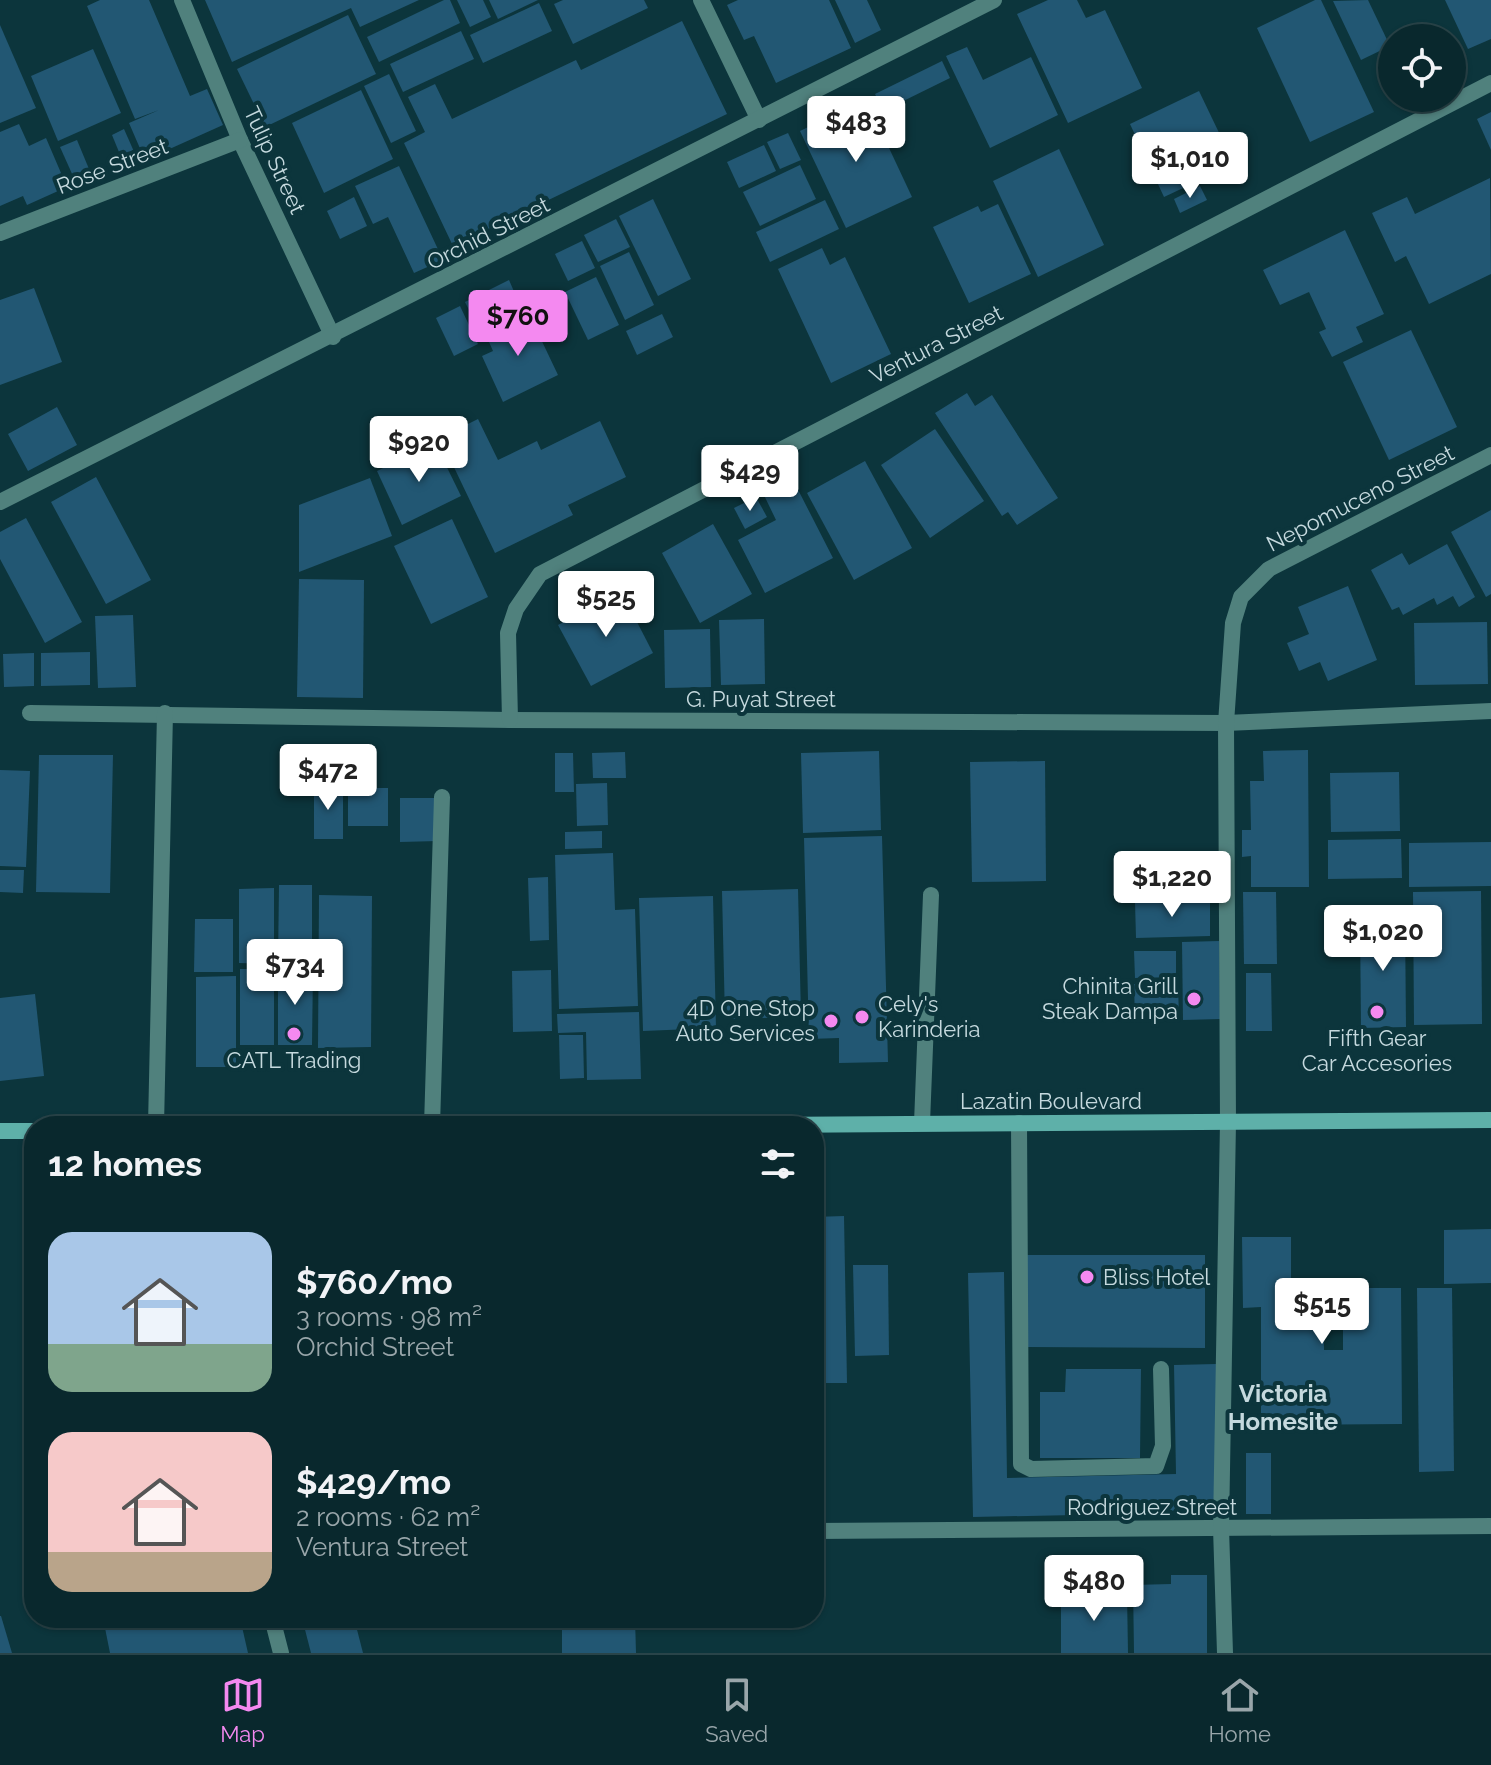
<!DOCTYPE html>
<html lang="en">
<head>
<meta charset="utf-8">
<style>
  :root { --surface:#09282d; --page:#173439; --text:#f1f3f6; --muted:#99a6aa; --line:#294449; --accent:#f489f0 }
  body { margin:0; font-family:Raleway,sans-serif; background:var(--page); color:var(--text); height:100vh; display:flex; flex-direction:column; font-size:30px; white-space:nowrap }
  * { box-sizing:border-box; margin:0 }
  p { font-size:26px; color:var(--muted) }
  .icon { flex:none; width:44px; height:44px; fill:none; stroke:currentColor; stroke-width:2; stroke-linecap:round; stroke-linejoin:round }
  .map { position:relative; flex:1; overflow:hidden }
  .panel { position:absolute; left:24px; top:1116px; width:800px; height:512px; display:flex; flex-direction:column; background:var(--surface); border-radius:32px; box-shadow:0 2px 6px #0004,0 0 0 2px var(--line) }
  .panel>* { flex:none }
  .tools { position:absolute; left:1378px; top:24px; display:grid; gap:16px }
  .tools a { display:grid; place-items:center; width:88px; height:88px; border-radius:50%; background:var(--surface); box-shadow:0 2px 6px #0004,0 0 0 2px var(--line); font-size:40px }
  .price { position:absolute; translate:-50% -68px; padding:0 18px; border-radius:8px; background:#fff; color:#222; font-size:26px; line-height:52px; filter:drop-shadow(0 2px 4px #0008) }
  .price::after { content:''; position:absolute; left:50%; top:48px; width:24px; height:18px; margin-left:-12px; background:inherit; clip-path:polygon(0 0,100% 0,50% 100%) }
  .price.on { background:var(--accent); color:#111 }
  ul { padding:0; list-style:none }
  li { display:flex; align-items:center; gap:24px; height:200px; padding:0 24px }
  li span { display:grid; place-items:center; flex:none; width:224px; height:160px; border-radius:24px; color:#555 }
  li>.icon { margin-inline-start:auto }
  span .icon { width:96px; height:96px; fill:#fffc; stroke-width:1 }
  li b { font-size:34px }
  h2 { display:flex; justify-content:space-between; align-items:center; height:96px; padding:0 24px; font-size:34px }
  .tab-bar { display:flex; justify-content:space-around; align-items:center; height:112px; border-top:2px solid var(--line); background:var(--surface); font-size:22px; color:var(--muted) }
  .tab-bar a { display:grid; justify-items:center; gap:4px }
  .tab-bar .on { color:var(--accent) }
  .map>svg:first-child { display:block }
</style>
</head>
<body>
<div class="map">
<svg width="1491" height="1653" viewBox="0 0 1491 1653">
  <rect width="100%" height="100%" fill="#0c353c"/>
  <g fill="#225773">
    <path d="M100 0H149L190 96 207 89 223 125 145 160 129 123 159 110 135 119 87 6Z"/>
    <path d="M205 0H419L360 27 351 8 232 62Z"/>
    <path d="M444 0H450L460 23 379 62 367 37Z"/>
    <path d="M457 0H483L491 17 470 27Z"/>
    <path d="M489 0H538L498 19Z"/>
    <path d="M563 0H644L648 8 573 44 554 4Z"/>
    <path d="M738 0H829L851 48 776 83 754 36 744 40 727 5Z"/>
    <path d="M835 0H867L881 30 855 43Z"/>
    <path d="M1048 0H1077L1086 18 1105 10 1142 88 1068 123 1017 14Z"/>
    <path d="M1315 0H1321L1374 112 1310 142 1257 28Z"/>
    <path d="M1368 0 1390 46 1361 60 1333 1Z"/>
    <path d="M1445 0H1491V39L1468 49Z"/>
    <path d="M539 3 552 31 483 63 470 35Z"/>
    <path d="M348 15 376 74 265 127 237 69Z"/>
    <path d="M682 21 727 114 453 246 404 143 425 132 408 97 435 84 452 119 576 60 581 70Z"/>
    <path d="M0 25 36 108 0 123Z"/>
    <path d="M461 31 474 59 403 92 390 64Z"/>
    <path d="M967 47 983 80 1031 57 1058 115 990 148 946 56Z"/>
    <path d="M93 49 121 113 58 141 31 76Z"/>
    <path d="M942 61 950 78 883 111 875 94Z"/>
    <path d="M389 74 416 131 391 143 364 86Z"/>
    <path d="M361 90 393 159 324 193 292 123Z"/>
    <path d="M1199 91 1234 164 1164 197 1130 124Z"/>
    <path d="M866 99 912 197 846 228 800 131Z"/>
    <path d="M1491 112V150L1477 119Z"/>
    <path d="M19 124 29 146 46 138 67 187 27 205 23 196 0 206V132Z"/>
    <path d="M124 129 139 163 126 169 112 135Z"/>
    <path d="M788 133 801 160 780 169 767 142Z"/>
    <path d="M77 140 89 169 73 176 60 147Z"/>
    <path d="M764 145 776 171 739 188 727 162Z"/>
    <path d="M1059 149 1104 245 1038 277 993 181Z"/>
    <path d="M800 165 816 199 760 226 743 192Z"/>
    <path d="M399 166 443 260 414 273 388 217 373 224 355 186Z"/>
    <path d="M1490 178 1491 274 1429 304 1406 256 1395 262 1372 213 1407 197 1415 214Z"/>
    <path d="M1200 186 1207 200 1180 213 1174 199Z"/>
    <path d="M354 197 367 226 340 239 327 211Z"/>
    <path d="M653 199 691 279 658 296 619 216Z"/>
    <path d="M825 200 839 229 770 262 756 232Z"/>
    <path d="M998 204 1031 274 969 303 933 227 978 206 981 212Z"/>
    <path d="M616 219 630 247 598 262 584 235Z"/>
    <path d="M1345 230 1384 314 1356 327 1363 342 1332 357 1319 332 1326 329 1309 292 1280 305 1263 270Z"/>
    <path d="M582 241 595 268 568 281 555 254Z"/>
    <path d="M822 248 830 265 845 257 891 354 831 383 778 269Z"/>
    <path d="M629 252 654 305 625 320 600 266Z"/>
    <path d="M596 277 619 325 588 340 565 292Z"/>
    <path d="M509 280 520 305 477 326 465 302Z"/>
    <path d="M34 288 62 362 0 385V300Z"/>
    <path d="M460 306 478 344 454 356 436 318Z"/>
    <path d="M528 312 558 375 503 402 482 356 493 351 485 333Z"/>
    <path d="M662 314 673 337 637 355 626 331Z"/>
    <path d="M1411 330 1457 427 1389 460 1343 362Z"/>
    <path d="M967 393 975 406 992 395 1058 498 1017 525 1008 512 1002 516 935 413Z"/>
    <path d="M57 407 77 445 28 471 8 434Z"/>
    <path d="M478 419 498 460 537 441 541 450 600 421 626 477 568 505 573 515 495 553 440 438Z"/>
    <path d="M935 429 984 501 930 538 881 465Z"/>
    <path d="M435 443 461 496 402 525 377 471Z"/>
    <path d="M865 461 912 548 854 580 807 493Z"/>
    <path d="M790 474 833 558 765 593 738 540 776 520 761 489Z"/>
    <path d="M96 477 151 580 106 604 51 502Z"/>
    <path d="M370 478 392 536 299 572V505Z"/>
    <path d="M756 497 767 517 745 529 734 508Z"/>
    <path d="M1491 510V594L1486 597 1451 532Z"/>
    <path d="M26 518 82 622 45 643 0 559V532Z"/>
    <path d="M452 519 488 597 431 624 394 546Z"/>
    <path d="M713 524 752 594 700 623 662 553Z"/>
    <path d="M1447 544 1475 597 1459 607 1453 596 1437 605 1434 598 1403 615 1399 607 1392 610 1371 570 1402 553 1409 565Z"/>
    <path d="M299 579 364 580 363 698 297 697Z"/>
    <path d="M1348 586 1377 660 1328 681 1320 662 1299 671 1287 643 1309 634 1298 607Z"/>
    <path d="M621 591 653 653 591 686 558 625Z"/>
    <path d="M133 615 136 687 98 688 95 616Z"/>
    <path d="M764 619 765 684 721 685 719 620Z"/>
    <path d="M1487 622 1488 684 1415 685 1414 623Z"/>
    <path d="M710 629 711 687 665 688 664 630Z"/>
    <path d="M90 652V685L41 686V653Z"/>
    <path d="M34 653V686L4 687 3 654Z"/>
    <path d="M1308 750 1309 887H1251V856L1242 857V830H1251L1250 781H1264L1263 751Z"/>
    <path d="M879 751 881 830 803 833 801 753Z"/>
    <path d="M625 752 626 778H593L592 753Z"/>
    <path d="M555 753H573L574 792H555Z"/>
    <path d="M39 755H113L110 893 36 892Z"/>
    <path d="M1045 761 1046 881 972 882 970 762Z"/>
    <path d="M0 770 30 771 26 867 0 866Z"/>
    <path d="M1399 772 1400 831 1331 832 1330 773Z"/>
    <path d="M607 783 608 825 577 826 576 784Z"/>
    <rect x="314" y="786" width="29" height="53"/>
    <rect x="348" y="788" width="40" height="38"/>
    <path d="M400 798H438V841L400 842Z"/>
    <path d="M602 831V848L565 849V832Z"/>
    <path d="M882 836 888 1062 839 1063V1038L809 1039 804 838Z"/>
    <path d="M1401 839 1402 878 1328 879V840Z"/>
    <path d="M1491 842V886L1409 887V843Z"/>
    <path d="M613 853 615 910 635 909 638 1006 559 1009 555 855Z"/>
    <path d="M1166 864H1211L1212 895H1166Z"/>
    <path d="M0 870H24L23 893 0 892Z"/>
    <path d="M548 877 549 940 530 941 528 878Z"/>
    <path d="M279 885H312V962H278Z"/>
    <path d="M274 888V964L239 963V889Z"/>
    <path d="M798 889 801 1017 725 1019 722 891Z"/>
    <path d="M1481 891 1482 1024 1414 1025 1413 892Z"/>
    <path d="M1243 892H1276L1277 964H1244Z"/>
    <path d="M319 895 372 896 371 1047 318 1048Z"/>
    <path d="M713 896 716 1028 643 1031 639 898Z"/>
    <path d="M1135 902H1210V936L1136 938Z"/>
    <path d="M1405 918 1406 1027 1361 1028 1360 919Z"/>
    <path d="M195 919H233V972H194Z"/>
    <path d="M1219 941 1220 1019 1183 1020 1182 942Z"/>
    <path d="M1134 951H1176V977L1135 978Z"/>
    <rect x="240" y="969" width="34" height="76"/>
    <path d="M278 969H313L312 1045H278Z"/>
    <path d="M551 970 552 1031 513 1032 512 971Z"/>
    <path d="M1246 973H1271L1272 1031H1246Z"/>
    <path d="M236 976V1067H196V977Z"/>
    <path d="M1134 984H1178L1179 1019 1135 1020Z"/>
    <path d="M35 994 44 1076 0 1081V998Z"/>
    <path d="M639 1012 641 1079 587 1080 586 1032 558 1033 557 1014Z"/>
    <path d="M559 1035H583L584 1078 560 1079Z"/>
    <path d="M844 1216 847 1383H814V1217Z"/>
    <path d="M1491 1229V1283L1444 1284V1230Z"/>
    <path d="M1242 1237H1291V1288H1323L1324 1350H1343V1288H1401L1402 1424 1261 1425V1307L1243 1308Z"/>
    <path d="M1027 1255H1205V1348L1027 1347Z"/>
    <path d="M853 1265H888L889 1355 855 1356Z"/>
    <path d="M1004 1272 1007 1478 1176 1474 1174 1365 1216 1364 1219 1512 973 1517 968 1273Z"/>
    <path d="M1417 1288H1452L1454 1471 1419 1472Z"/>
    <path d="M1066 1369H1141L1140 1458H1040V1392H1065Z"/>
    <rect x="1246" y="1453" width="25" height="61"/>
    <path d="M1171 1575H1207V1653H1134L1133 1585 1171 1584Z"/>
    <path d="M1061 1593H1127L1128 1653H1061Z"/>
    <path d="M0 1616H1L12 1653H0Z"/>
    <path d="M103 1618H240L248 1653H110Z"/>
    <path d="M302 1618H354L363 1653H311Z"/>
    <path d="M474 1618H538V1621L474 1622Z"/>
    <path d="M562 1618H635L636 1653H562Z"/>
  </g>
  <g fill="none" stroke-linecap="round" stroke-linejoin="round">
    <g stroke="#50817d" stroke-width="16">
      <path d="M922 1123 931 895"/>
      <path d="M1019 1123 1021 1464 1031 1469 1156 1466 1163 1446 1161 1369"/>
      <path d="M432 1126 442 797"/>
    </g>
    <g stroke="#50817d" stroke-width="16">
      <path d="M182 0 240 140 333 337"/>
      <path d="M701 0 759 120"/>
      <path d="M0 233 240 140"/>
      <path d="M0 502 994 0"/>
      <path d="M30 713 510 720 1226 723 1491 711"/>
      <path d="M510 720 508 633 516 609 540 574 1491 83"/>
      <path d="M156 1126 165 713"/>
      <path d="M814 1531 1491 1526"/>
      <path d="M272 1618 281 1653"/>
      <path d="M1225 1653 1221 1528 1228 1122 1226 723 1233 623 1241 597 1269 569 1491 455"/>
    </g>
    <g stroke="#5eb0a9" stroke-width="16">
      <path d="M612 1126 1491 1120"/>
      <path d="M0 1131H34"/>
    </g>
  </g>
  <g fill="#f489f0" stroke="#0c353c" stroke-width="3">
    <circle cx="1194" cy="999" r="8"/>
    <circle cx="1377" cy="1012" r="8"/>
    <circle cx="862" cy="1017" r="8"/>
    <circle cx="831" cy="1021" r="8"/>
    <circle cx="294" cy="1034" r="8"/>
    <circle cx="1087" cy="1277" r="8"/>
  </g>
  <g text-anchor="middle" dominant-baseline="central" stroke-width="8" stroke-linejoin="round" paint-order="stroke">
    <g font-size="22" fill="#c5d9de" stroke="#0c353c">
      <text transform="translate(275 160) rotate(65)">Tulip Street</text>
      <text transform="translate(112 166) rotate(-21)">Rose Street</text>
      <text transform="translate(488 233) rotate(-27)">Orchid Street</text>
      <text transform="translate(936 344) rotate(-27)">Ventura Street</text>
      <text transform="translate(1360 498) rotate(-27)">Nepomuceno Street</text>
      <text x="761" y="699">G. Puyat Street</text>
      <text x="1051" y="1101">Lazatin Boulevard</text>
      <text x="1152" y="1507">Rodriguez Street</text>
    </g>
    <g font-size="22" fill="#c5d9de" stroke="#0c353c" text-anchor="end">
      <text x="1178" y="986">Chinita Grill<tspan x="1178" dy="25">Steak Dampa</tspan></text>
      <text x="878" y="1004" text-anchor="start">Cely's<tspan x="878" dy="25">Karinderia</tspan></text>
      <text x="815" y="1008">4D One Stop<tspan x="815" dy="25">Auto Services</tspan></text>
      <text x="1377" y="1038" text-anchor="middle">Fifth Gear<tspan x="1377" dy="25">Car Accesories</tspan></text>
      <text x="294" y="1060" text-anchor="middle">CATL Trading</text>
      <text x="1103" y="1277" text-anchor="start">Bliss Hotel</text>
    </g>
    <g font-size="24" font-weight="bold" fill="#c5d9de" stroke="#0c353c">
      <text x="1283" y="1393">Victoria<tspan x="1283" dy="28">Homesite</tspan></text>
    </g>
  </g>
</svg>
<div class="tools">
<a><svg class="icon" aria-label="locate" viewBox="0 0 24 24"><circle cx="12" cy="12" r="6"/><path d="M12 2v4M12 18v4M2 12h4M18 12h4"/></svg></a>
</div>
<b class="price" style="left:856px;top:164px">$483</b>
<b class="price" style="left:1190px;top:200px">$1,010</b>
<b class="price on" style="left:518px;top:358px">$760</b>
<b class="price" style="left:419px;top:484px">$920</b>
<b class="price" style="left:750px;top:513px">$429</b>
<b class="price" style="left:606px;top:639px">$525</b>
<b class="price" style="left:328px;top:812px">$472</b>
<b class="price" style="left:1172px;top:919px">$1,220</b>
<b class="price" style="left:1383px;top:973px">$1,020</b>
<b class="price" style="left:295px;top:1007px">$734</b>
<b class="price" style="left:1322px;top:1346px">$515</b>
<b class="price" style="left:1094px;top:1623px">$480</b>
<section class="panel">
<h2>12 homes<svg class="icon" aria-label="filters" viewBox="0 0 24 24"><path d="M4 7h16M4 17h16"/><circle cx="9" cy="7" r="2"/><circle cx="15" cy="17" r="2"/></svg></h2>
<ul>
<li><span style="background:linear-gradient(#a9c7e8 70%,#7fa58c 0)"><svg class="icon" aria-label="home" viewBox="0 0 24 24"><path d="M3 11l9-7 9 7M6 9v11h12V9"/></svg></span><div><b>$760/mo</b><p>3 rooms · 98 m²</p><p>Orchid Street</p></div></li>
<li><span style="background:linear-gradient(#f6c9c9 75%,#b9a48a 0)"><svg class="icon" aria-label="home" viewBox="0 0 24 24"><path d="M3 11l9-7 9 7M6 9v11h12V9"/></svg></span><div><b>$429/mo</b><p>2 rooms · 62 m²</p><p>Ventura Street</p></div></li>
</ul>
</section>
</div>
<nav class="tab-bar">
<a class="on"><svg class="icon" aria-label="map" viewBox="0 0 24 24"><path d="M3 6l6-2 6 2 6-2v14l-6 2-6-2-6 2zM9 4v14M15 6v14"/></svg>Map</a>
<a><svg class="icon" aria-label="saved" viewBox="0 0 24 24"><path d="M7 4h10v16l-5-4-5 4z"/></svg>Saved</a>
<a><svg class="icon" aria-label="home" viewBox="0 0 24 24"><path d="M3 11l9-7 9 7M6 9v11h12V9"/></svg>Home</a>
</nav>
</body>
</html>
